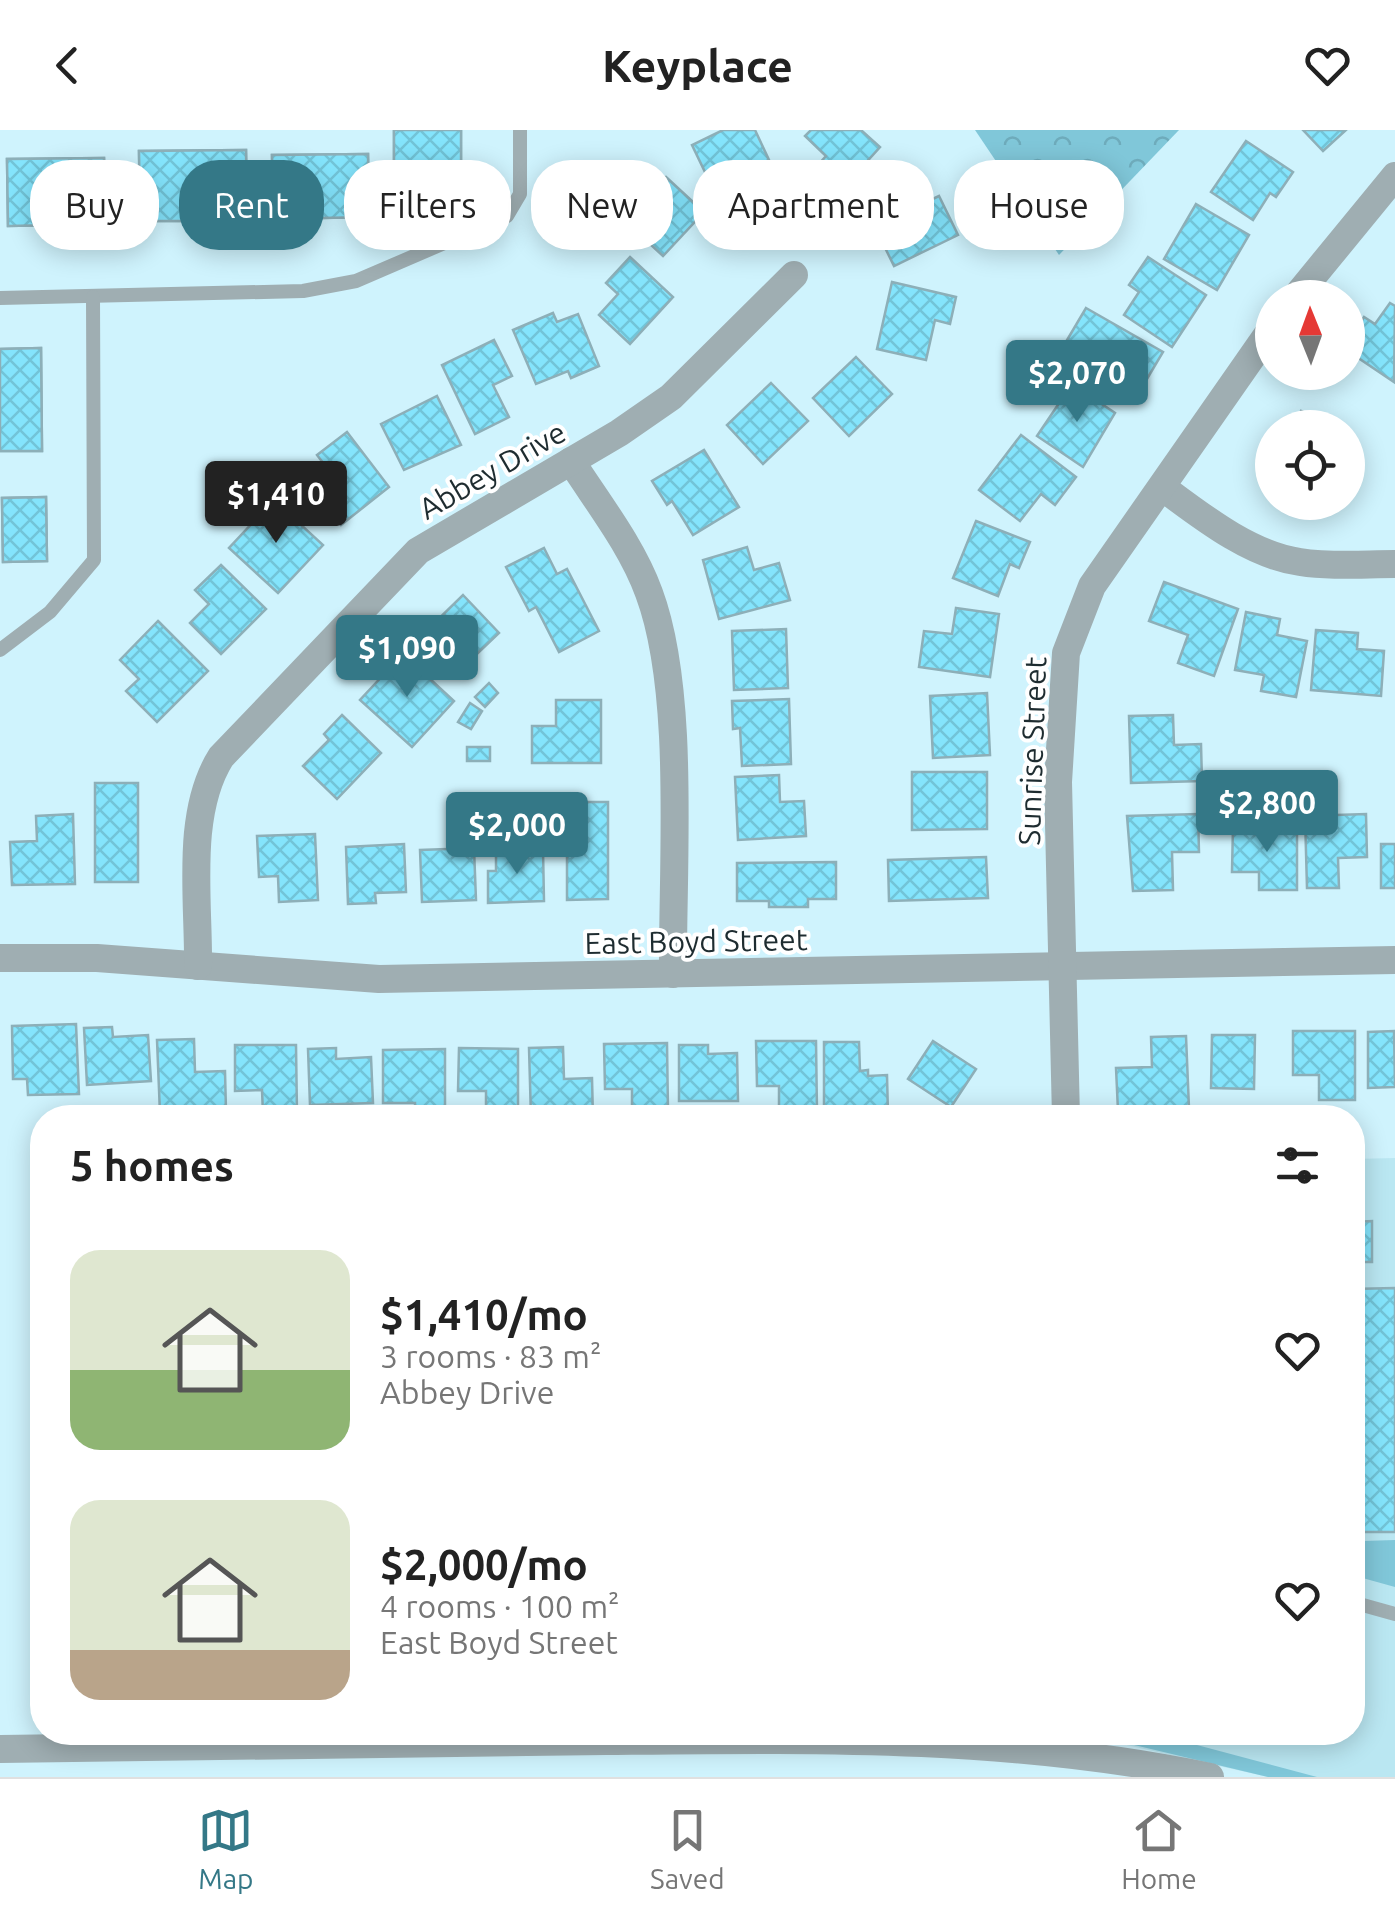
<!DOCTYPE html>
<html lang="en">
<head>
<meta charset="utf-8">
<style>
  :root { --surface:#fff; --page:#f6f6f6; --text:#222; --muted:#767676; --line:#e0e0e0; --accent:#347887 }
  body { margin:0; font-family:Ubuntu,sans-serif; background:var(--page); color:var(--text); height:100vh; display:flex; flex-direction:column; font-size:38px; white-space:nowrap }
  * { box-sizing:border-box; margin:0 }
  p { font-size:32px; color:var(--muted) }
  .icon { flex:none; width:55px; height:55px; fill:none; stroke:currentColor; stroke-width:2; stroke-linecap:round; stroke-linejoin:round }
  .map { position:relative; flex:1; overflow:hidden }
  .sheet { position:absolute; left:30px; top:975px; width:1335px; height:640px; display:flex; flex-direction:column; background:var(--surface); border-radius:40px; box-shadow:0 5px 25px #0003 }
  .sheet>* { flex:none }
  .top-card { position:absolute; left:30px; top:30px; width:1335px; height:90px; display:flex; gap:20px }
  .needle { width:65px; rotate:359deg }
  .tools { position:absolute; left:1255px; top:150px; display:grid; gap:20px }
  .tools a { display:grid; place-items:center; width:110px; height:110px; border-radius:50%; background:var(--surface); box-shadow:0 5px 25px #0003; font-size:50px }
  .price { position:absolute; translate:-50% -85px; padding:0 22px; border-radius:10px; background:var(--accent); color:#fff; font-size:32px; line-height:65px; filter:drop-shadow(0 2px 5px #0008) }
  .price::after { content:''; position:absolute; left:50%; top:60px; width:30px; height:22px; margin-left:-15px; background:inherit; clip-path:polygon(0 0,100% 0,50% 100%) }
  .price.current { background:#222; color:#fff }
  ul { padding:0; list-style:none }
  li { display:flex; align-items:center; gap:30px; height:250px; padding:0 40px }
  li span { display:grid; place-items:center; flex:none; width:280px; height:200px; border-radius:30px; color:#555 }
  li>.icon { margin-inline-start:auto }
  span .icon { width:120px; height:120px; fill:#fffc; stroke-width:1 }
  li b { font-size:42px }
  h2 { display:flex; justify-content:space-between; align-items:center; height:120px; padding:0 40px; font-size:42px }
  .tag { padding:0 35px; border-radius:40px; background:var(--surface); box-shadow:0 5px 25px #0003; font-size:35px; line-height:90px }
  .tag.current { background:var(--accent); color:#fff }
  header { display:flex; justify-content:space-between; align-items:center; height:130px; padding:0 40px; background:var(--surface); font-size:45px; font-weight:700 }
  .dock { display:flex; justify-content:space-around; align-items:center; height:140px; border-top:2px solid var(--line); background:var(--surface); font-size:28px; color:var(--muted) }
  .dock a { display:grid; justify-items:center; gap:5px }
  .dock .current { color:var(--accent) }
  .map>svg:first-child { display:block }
</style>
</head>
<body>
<header><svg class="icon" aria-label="back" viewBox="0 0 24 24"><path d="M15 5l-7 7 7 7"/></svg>Keyplace<svg class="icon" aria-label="heart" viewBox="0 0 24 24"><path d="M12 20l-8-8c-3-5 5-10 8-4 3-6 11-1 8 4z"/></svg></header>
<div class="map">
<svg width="1395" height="1647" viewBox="0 0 1395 1647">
  <defs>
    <pattern id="park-crowns" width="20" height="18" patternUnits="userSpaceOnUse" patternTransform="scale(2.5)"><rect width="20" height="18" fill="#80c7d9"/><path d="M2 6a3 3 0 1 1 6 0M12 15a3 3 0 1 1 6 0" fill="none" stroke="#6eabbb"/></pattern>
    <pattern id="building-cross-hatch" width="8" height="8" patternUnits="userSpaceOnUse" patternTransform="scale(2.5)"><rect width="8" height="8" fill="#84e4fc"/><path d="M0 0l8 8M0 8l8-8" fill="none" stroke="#72c4d8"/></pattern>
  </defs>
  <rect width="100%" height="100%" fill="#cff3fd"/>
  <path fill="#bae7f2" d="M1395 1028V1647H1268L1100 1609 1091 1603 1352 1602 1353 1029Z"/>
  <g fill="#80c7d9">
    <path d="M1395 1410V1457L1359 1447 1363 1411Z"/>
    <path d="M1131 1602 1152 1603 1317 1647H1268L1130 1614Z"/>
  </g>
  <path fill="url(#park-crowns)" d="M975 0H1179L1059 125Z"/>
  <g fill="url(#building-cross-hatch)" stroke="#8dafb8" stroke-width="2.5">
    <path d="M394 0H461V53L394 54Z"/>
    <path d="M394 0H461V53L394 54Z"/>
    <path d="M723 0H755L769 30 741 43 746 53 717 67 692 15Z"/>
    <path d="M811 0H861L880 17 843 58 818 35 826 26 805 6Z"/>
    <path d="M1303 0H1346L1323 21Z"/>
    <path d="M1246 11 1293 42 1276 67 1270 63 1253 90 1211 62Z"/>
    <path d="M246 20 247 91H140L139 21Z"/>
    <path d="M246 20 247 91H140L139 21Z"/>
    <path d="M368 24 369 87 273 89 272 25Z"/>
    <path d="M368 24 369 87 273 89 272 25Z"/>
    <path d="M104 28 106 94 8 96 7 29Z"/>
    <path d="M104 28 106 94 8 96 7 29Z"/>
    <path d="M666 47 704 82 663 126 625 91Z"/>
    <path d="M908 56 918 76 939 66 958 105 894 136 865 77Z"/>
    <path d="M1196 74 1249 105 1217 160 1164 129Z"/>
    <path d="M630 127 673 167 630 214 599 185 618 164 606 153Z"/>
    <path d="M1148 127 1206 165 1172 217 1124 185 1139 162 1129 155Z"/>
    <path d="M892 152 956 167 950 194 935 190 926 230 877 219Z"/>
    <path d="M1390 173 1395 176 1394 252 1348 221V212L1364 187 1375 194Z"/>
    <path d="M1086 178 1163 222 1141 259 1113 243 1103 258 1066 237 1078 216 1067 210Z"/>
    <path d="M553 183 557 192 578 184 599 236 571 248 568 241 536 254 513 200Z"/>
    <path d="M494 210 512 246 493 255 509 287 475 304 442 235Z"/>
    <path d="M41 218 42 321H0V219Z"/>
    <path d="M41 218 42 321H0V219Z"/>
    <path d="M856 227 892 264 849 306 813 268Z"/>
    <path d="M771 253 808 291 763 334 727 295Z"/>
    <path d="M1072 254 1115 283 1083 337 1037 306Z"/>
    <path d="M437 266 461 315 404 340 381 294Z"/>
    <path d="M1301 281 1338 298H1293Z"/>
    <path d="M347 302 389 357 341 395 314 362 334 347 317 325Z"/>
    <path d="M1021 305 1076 347 1055 375 1041 364 1020 391 979 360Z"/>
    <path d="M704 320 739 377 693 405 672 371 667 375 652 351Z"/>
    <path d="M46 367 47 431 3 432 2 368Z"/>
    <path d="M46 367 47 431 3 432 2 368Z"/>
    <path d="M274 370 323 415 278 463 229 418Z"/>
    <path d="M976 391 1030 412 1019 438 1010 434 998 466 953 448Z"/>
    <path d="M747 417 754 440 779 433 790 470 719 489 703 430Z"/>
    <path d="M544 418 557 444 567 439 599 501 559 522 536 477 529 481 506 437Z"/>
    <path d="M221 435 266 479 221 524 190 493 209 474 195 460Z"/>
    <path d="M1164 452 1238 479 1214 546 1178 533 1188 505 1149 491Z"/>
    <path d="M463 465 499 503 458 542 422 505Z"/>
    <path d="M956 478 999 484 990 547 919 537 924 501 952 504Z"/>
    <path d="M1246 482 1280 489 1277 505 1307 511 1296 567 1261 561 1264 545 1235 540Z"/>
    <path d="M158 491 208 541 157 592 126 561 139 549 120 530Z"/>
    <path d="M786 499 788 558 734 560 732 501Z"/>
    <path d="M1316 500 1358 503 1357 519 1384 521 1381 566 1311 560Z"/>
    <path d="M403 524 454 571 412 617 360 570Z"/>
    <path d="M489 553 498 563 485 577 475 567Z"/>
    <path d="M987 563 990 625 933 628 930 566Z"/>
    <path d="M789 569 791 634 742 636 740 598 733 599 732 571Z"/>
    <path d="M556 570H601V633H532V596H556Z"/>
    <path d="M470 573 482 581 471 599 458 592Z"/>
    <path d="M342 585 381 623 337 669 303 636 329 610 324 604Z"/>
    <path d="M1173 585 1174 615 1201 614 1202 651 1131 653 1129 586Z"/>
    <rect x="467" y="617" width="23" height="14"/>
    <path d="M912 642H987V699L912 700Z"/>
    <path d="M779 645 780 672 804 671 806 706 738 710 735 647Z"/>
    <rect x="95" y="653" width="43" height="99"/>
    <path d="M567 672H608V769L567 770Z"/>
    <path d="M73 684 75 754 12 755 10 712 37 711 36 686Z"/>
    <path d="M1198 684 1199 722H1172L1173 760 1133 761 1127 686Z"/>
    <path d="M1366 684 1367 727 1338 728 1339 758H1307L1305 686Z"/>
    <path d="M1233 696H1297V760H1259V742H1232Z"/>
    <path d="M315 704 318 770 279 772 278 746 259 747 257 706Z"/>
    <path d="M404 714 406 762 375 763 376 773 348 774 346 717Z"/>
    <rect x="1381" y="714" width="14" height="44"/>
    <path d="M474 718 476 770 422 772 420 720Z"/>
    <path d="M543 719 544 771 488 773V741H496V721Z"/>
    <path d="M986 727 988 768 889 771 888 730Z"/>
    <path d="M836 732V769H808V777H769V771H737V733Z"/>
    <path d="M76 894 79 964 28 965 27 949H13L12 896Z"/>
    <path d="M112 897 113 907 148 905 151 951 87 955 84 898Z"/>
    <path d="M1293 901H1355V970H1319V945H1293Z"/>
    <path d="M1394 901 1395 957 1368 958V902Z"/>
    <path d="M1212 905H1255L1254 959 1211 958Z"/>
    <path d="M1186 906 1189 978 1118 981 1116 938 1152 937 1151 907Z"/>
    <path d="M194 909 195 942 225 941 226 981 160 984 157 910Z"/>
    <path d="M756 911H816L817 982 779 983V956H757Z"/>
    <path d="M933 911 976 939 951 977 908 949Z"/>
    <path d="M824 912H859L860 941 868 940V946L887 945 888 984H824Z"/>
    <path d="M667 913 668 981 632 982V959H605L604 914Z"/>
    <path d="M235 915H296L297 984H263L262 960 235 961Z"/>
    <path d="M679 915H708V924L737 923 738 971H679Z"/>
    <path d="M563 917 564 949 592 948 593 988H531L529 918Z"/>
    <path d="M336 918V929L371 927 373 973 310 975 308 919Z"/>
    <path d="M459 918 518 919V978H486V961H458Z"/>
    <path d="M445 919V985L415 986V973H383V920Z"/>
    <path d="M1372 1091V1132H1352V1092Z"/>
    <path d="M1395 1158V1402H1352V1159Z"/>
  </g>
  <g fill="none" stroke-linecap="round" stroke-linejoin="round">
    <g stroke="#9faeb2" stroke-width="14">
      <path d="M0 168 303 161 356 151 507 86 520 64V0"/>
      <path d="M0 520 50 482 94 430 93 167"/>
      <path d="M1352 1472 1395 1484"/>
    </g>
    <g stroke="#9faeb2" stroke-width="28">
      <path d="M1295 168 1395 46"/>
      <path d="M571 331C598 373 632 416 649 463 686 562 672 736 673 844"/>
      <path d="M1162 357C1201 386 1250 425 1300 432 1331 437 1364 434 1395 434"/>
      <path d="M0 828H97L379 849 1395 830"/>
      <path d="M198 836C199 771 185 684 221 627L418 421 619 303 671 267 794 145"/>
      <path d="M1066 988 1058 652 1066 523 1092 456 1272 198"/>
      <path d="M0 1619C202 1616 404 1613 606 1611 809 1609 1010 1605 1210 1647"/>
    </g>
  </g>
  <g text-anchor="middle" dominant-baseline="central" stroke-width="8" stroke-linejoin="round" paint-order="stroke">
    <g font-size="30" fill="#1e2c30" stroke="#fff">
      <text transform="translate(492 340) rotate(-30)">Abbey Drive</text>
      <text transform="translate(1032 621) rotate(-88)">Sunrise Street</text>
      <text transform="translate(696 811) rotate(-1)">East Boyd Street</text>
    </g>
  </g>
</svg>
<div class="tools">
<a><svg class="needle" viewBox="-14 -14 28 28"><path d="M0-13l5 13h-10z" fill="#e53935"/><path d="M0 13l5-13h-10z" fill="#767676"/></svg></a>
<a><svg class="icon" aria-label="locate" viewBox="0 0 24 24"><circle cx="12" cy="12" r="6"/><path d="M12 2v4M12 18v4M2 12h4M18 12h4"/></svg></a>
</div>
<b class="price" style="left:1077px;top:295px">$2,070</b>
<b class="price current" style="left:276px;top:416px">$1,410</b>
<b class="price" style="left:407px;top:570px">$1,090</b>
<b class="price" style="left:1267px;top:725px">$2,800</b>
<b class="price" style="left:517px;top:747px">$2,000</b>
<div class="top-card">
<a class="tag">Buy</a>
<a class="tag current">Rent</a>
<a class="tag">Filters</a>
<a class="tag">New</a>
<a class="tag">Apartment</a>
<a class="tag">House</a>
</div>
<section class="sheet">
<h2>5 homes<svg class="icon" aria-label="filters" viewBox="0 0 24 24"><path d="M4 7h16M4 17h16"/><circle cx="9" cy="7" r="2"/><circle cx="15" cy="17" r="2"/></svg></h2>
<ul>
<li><span style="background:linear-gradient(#dfe7d0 60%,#8fb573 0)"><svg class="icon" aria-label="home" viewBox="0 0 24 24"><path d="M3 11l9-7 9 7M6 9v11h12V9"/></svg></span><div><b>$1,410/mo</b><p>3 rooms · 83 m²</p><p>Abbey Drive</p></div><svg class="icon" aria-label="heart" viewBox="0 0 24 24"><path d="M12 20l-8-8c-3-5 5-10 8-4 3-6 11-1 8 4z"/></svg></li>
<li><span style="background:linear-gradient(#dfe7d0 75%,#b9a48a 0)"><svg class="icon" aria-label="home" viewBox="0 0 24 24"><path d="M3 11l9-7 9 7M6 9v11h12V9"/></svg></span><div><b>$2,000/mo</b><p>4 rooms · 100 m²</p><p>East Boyd Street</p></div><svg class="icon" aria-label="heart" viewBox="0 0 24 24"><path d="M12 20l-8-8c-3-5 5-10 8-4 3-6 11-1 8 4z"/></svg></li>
</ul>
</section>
</div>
<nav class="dock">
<a class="current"><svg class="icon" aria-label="map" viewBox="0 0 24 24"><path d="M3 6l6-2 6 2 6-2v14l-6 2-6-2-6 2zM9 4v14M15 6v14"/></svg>Map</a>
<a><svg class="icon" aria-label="saved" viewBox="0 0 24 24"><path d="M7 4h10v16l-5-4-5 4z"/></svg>Saved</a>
<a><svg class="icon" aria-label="home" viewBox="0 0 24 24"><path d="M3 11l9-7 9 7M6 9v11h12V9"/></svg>Home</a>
</nav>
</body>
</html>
